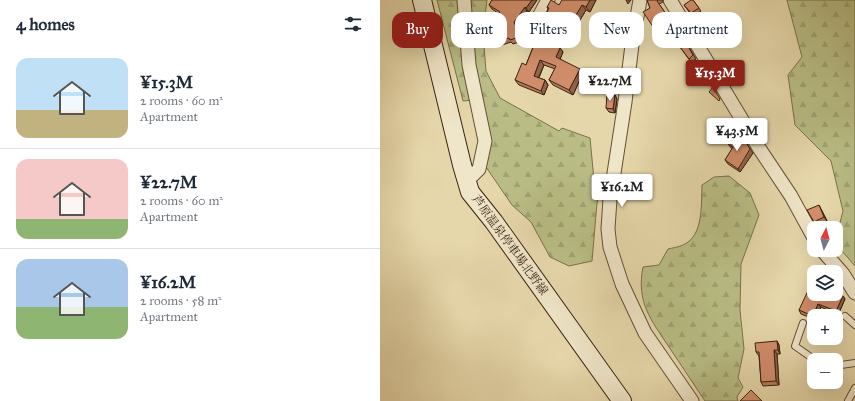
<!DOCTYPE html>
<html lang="en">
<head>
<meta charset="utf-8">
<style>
  :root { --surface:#fff; --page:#f2f2f3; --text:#1f2937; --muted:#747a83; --line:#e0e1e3; --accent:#8f2418 }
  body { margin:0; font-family:"IM FELL Great Primer","Noto Serif JP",serif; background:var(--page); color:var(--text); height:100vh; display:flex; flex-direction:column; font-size:15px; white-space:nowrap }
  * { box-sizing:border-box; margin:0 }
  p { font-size:13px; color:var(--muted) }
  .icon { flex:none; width:22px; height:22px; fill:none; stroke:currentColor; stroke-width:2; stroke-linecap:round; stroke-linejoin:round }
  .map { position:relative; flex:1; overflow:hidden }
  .drawer { display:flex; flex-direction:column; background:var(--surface); width:380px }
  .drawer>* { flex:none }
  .top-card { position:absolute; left:12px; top:12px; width:380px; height:36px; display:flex; gap:8px }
  .needle { width:26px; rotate:6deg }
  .fabs { position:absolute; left:427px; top:221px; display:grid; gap:8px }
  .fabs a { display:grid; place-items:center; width:36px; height:36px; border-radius:8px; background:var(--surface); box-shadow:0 4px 16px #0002; font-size:20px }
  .price { position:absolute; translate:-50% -34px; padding:0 9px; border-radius:4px; background:#fff; color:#222; font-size:13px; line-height:26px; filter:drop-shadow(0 1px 2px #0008) }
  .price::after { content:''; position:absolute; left:50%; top:24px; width:12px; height:9px; margin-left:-6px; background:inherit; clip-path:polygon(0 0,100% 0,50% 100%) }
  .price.on { background:var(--accent); color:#fff }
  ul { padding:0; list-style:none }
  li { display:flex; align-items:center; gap:12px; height:100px; padding:0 16px }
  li+li { border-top:1px solid var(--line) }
  li span { display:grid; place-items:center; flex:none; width:112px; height:80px; border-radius:12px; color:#555 }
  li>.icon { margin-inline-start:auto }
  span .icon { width:48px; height:48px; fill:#fffc; stroke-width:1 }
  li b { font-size:17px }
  h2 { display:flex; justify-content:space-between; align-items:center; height:48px; padding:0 16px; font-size:17px }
  .chip { padding:0 14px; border-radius:12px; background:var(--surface); box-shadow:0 4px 16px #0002; font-size:14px; line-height:36px }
  .chip.on { background:var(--accent); color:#fff }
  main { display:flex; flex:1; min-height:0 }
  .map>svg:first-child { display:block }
</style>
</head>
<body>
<main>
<section class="drawer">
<h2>4 homes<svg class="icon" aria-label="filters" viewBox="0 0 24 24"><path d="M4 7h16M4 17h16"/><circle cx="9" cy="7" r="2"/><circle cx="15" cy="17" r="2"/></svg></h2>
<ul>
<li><span style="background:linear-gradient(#bfe0f5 65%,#c2b280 0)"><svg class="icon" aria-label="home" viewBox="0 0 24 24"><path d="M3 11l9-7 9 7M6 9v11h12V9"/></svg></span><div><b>¥15.3M</b><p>2 rooms · 60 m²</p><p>Apartment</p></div></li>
<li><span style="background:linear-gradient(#f6c9c9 75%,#8fb573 0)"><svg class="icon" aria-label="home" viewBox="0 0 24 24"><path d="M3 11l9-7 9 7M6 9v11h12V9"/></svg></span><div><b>¥22.7M</b><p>2 rooms · 60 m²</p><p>Apartment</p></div></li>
<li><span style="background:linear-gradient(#a9c7e8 60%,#8fb573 0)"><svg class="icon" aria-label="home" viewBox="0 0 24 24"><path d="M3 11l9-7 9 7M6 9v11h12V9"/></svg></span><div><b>¥16.2M</b><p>2 rooms · 58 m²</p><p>Apartment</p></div></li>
</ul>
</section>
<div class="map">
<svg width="475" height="401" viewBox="0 0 475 401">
  <defs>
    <pattern id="forest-firs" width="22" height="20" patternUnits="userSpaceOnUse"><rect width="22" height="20" fill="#b9bd85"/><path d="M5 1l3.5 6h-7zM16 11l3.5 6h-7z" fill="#a0a272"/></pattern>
  </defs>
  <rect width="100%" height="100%" fill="#e6d7aa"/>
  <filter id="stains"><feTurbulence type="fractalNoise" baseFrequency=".005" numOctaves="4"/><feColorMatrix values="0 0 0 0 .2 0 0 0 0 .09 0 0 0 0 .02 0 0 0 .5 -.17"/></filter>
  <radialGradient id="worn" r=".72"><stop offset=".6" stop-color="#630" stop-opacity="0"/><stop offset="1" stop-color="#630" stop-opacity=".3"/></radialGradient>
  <g fill="url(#forest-firs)" stroke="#7a704c">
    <path d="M57 0H107L103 33 106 71 120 98 179 131 182 128 210 138 214 180 221 188 217 203 212 261 189 266 170 257 151 222 132 205 106 167 94 100 83 101Z"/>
    <path d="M407 0H475V266L456 244V238L463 211 451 161 415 125 408 75 422 57Z"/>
    <path d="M349 176 370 193 379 215 361 264 360 310 364 349 358 378 363 387 357 397 358 401H325C313 383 301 365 289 347 271 320 256 302 263 267L279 265 288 249C292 248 299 247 303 245 324 236 321 204 322 185L334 177Z"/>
  </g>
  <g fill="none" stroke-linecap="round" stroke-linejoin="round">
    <defs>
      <g id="lane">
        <path d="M465 316 475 325"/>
        <path d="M423 323 415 346 435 360"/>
        <path d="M456 365H461L475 363"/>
        <path d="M468 401 475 388"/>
      </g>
      <g id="street">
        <path d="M84 0 89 65 105 141 99 169 87 181"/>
        <path d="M260 0 252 45 245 102 230 199 228 229 230 247 242 284 265 333 312 401"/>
        <path d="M290 0 379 148 411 196 434 238"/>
        <path d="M146 40 168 0"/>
        <path d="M442 250 463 274 475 293"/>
      </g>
      <path id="secondary" d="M42 0 82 165 90 192 114 222 242 401"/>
    </defs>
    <use href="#lane" stroke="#655039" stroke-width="8"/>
    <use href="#street" stroke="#655039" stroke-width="15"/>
    <use href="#secondary" stroke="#3a2313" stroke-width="20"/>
    <use href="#lane" stroke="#efe5c8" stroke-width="6"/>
    <use href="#street" stroke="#efe5c8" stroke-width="13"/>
    <use href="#secondary" stroke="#efe5c8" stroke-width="18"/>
  </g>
  <g fill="#b57a5c" stroke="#3a2313">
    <path d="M112 0H157L149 12 147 11 137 26 140 33 139 42 133 44 131 42 116 47 113 43 121 29 117 27 114 23 119 14 112 9 109 5Z"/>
    <path d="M216 0 210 12 206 10 197 25 186 19 173 45 180 48 183 52 180 59 203 73 193 95 173 85 169 80 175 69 164 65 159 78 165 80 168 85 164 95 139 85 135 80 146 65 159 32 158 30 168 9 167 7 179 5Z"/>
    <path d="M267 0H283V2L279 4 293 24 278 35 276 31 270 8Z"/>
    <path d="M313 0 321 11 313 17 304 5Z"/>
    <path d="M306 42 316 59 311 62 297 43Z"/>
    <path d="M237 79 235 93 220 91 217 87Z"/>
    <path d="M235 95 237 99 235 113 229 112 226 108Z"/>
    <path d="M348 144 373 153 360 172 348 164 345 160 352 149Z"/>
    <path d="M441 209 447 221 436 225 434 222Z"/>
    <path d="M463 296 465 299 458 315 441 307 437 316H434V319L421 314 419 310Z"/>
    <path d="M397 341 399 345 400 354H397L399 385 383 386 381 382 379 356 376 352Z"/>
  </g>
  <g fill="#93634b" stroke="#3a2313">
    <path d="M152 0H157L149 12 146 8Z"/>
    <path d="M210 0H216L210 12 206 7Z"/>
    <path d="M246 0H251L248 4Z"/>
    <path d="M202 5 206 10 197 25 193 20Z"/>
    <path d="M145 7 147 11 137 26 140 33 139 42 136 38 134 22Z"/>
    <path d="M183 14 186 19 172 48 168 43Z"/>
    <path d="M180 48 183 52 179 62 176 57Z"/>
    <path d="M160 60 164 65 157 81 154 76Z"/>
    <path d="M200 69 203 73 193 95 189 90Z"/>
    <path d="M235 75 237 79 235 93 232 90Z"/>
    <path d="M165 80 168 85 164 95 161 91Z"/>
    <path d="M235 95 237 99 235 113 233 109Z"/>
    <path d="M365 141 373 153 360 172 358 169Z"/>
    <path d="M439 205 447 221 444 217Z"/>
    <path d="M463 296 465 299 458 315 456 311Z"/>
    <path d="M438 304 441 307 437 316H434V318L433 316Z"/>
    <path d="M397 341 399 345 400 354 398 350Z"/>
    <path d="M394 350 397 354 399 385 396 381Z"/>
  </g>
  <g fill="#d28e6b" stroke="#3a2313">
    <path d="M112 0H152L146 8 145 7 134 22 137 29 136 38 130 40 129 38 113 43 110 33 123 28 114 23 120 12 109 5Z"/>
    <path d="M171 0 179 5 182 0H210L206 7 202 5 193 20 183 14 168 43 180 48 176 57 200 69 189 90 169 80 176 66 160 60 154 76 165 80 161 91 135 80 142 63 146 65 160 30H158L169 8 167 7Z"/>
    <path d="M267 0H278L277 1 291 21 276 31 263 12 270 8Z"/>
    <path d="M311 0H313L319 8 311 13 304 5Z"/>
    <path d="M304 39 313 55 309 59 297 43Z"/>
    <path d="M220 73 235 75 232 90 217 87Z"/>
    <path d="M333 87 340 99 339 101 329 92Z"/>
    <path d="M227 95H235L233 109 226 108Z"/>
    <path d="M355 134 365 141 370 149 358 169 345 160 353 147 348 144Z"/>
    <path d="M439 205 444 217 434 222 427 210Z"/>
    <path d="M432 282 434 283V294H456V293L463 296 456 311 438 304 433 316 419 310Z"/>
    <path d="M397 341 398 350H394L396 381 381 382 379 352H376L375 343Z"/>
    <path d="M371 390 382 401H360Z"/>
  </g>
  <g text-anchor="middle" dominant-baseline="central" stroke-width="3" stroke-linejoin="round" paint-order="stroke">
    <g font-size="12" fill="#3a2313" stroke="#efe5c8">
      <text transform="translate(130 245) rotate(54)">芦原温泉停車場北野線</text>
    </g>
  </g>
  <rect width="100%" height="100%" filter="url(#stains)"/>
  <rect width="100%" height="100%" fill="url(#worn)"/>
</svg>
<div class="fabs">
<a><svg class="needle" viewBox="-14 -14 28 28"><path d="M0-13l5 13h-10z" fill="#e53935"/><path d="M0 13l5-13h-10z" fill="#747a83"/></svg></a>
<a><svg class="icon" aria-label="layers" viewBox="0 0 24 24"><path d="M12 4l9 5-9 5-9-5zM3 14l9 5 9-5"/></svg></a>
<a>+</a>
<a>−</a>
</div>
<b class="price on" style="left:335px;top:94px">¥15.3M</b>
<b class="price" style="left:230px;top:102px">¥22.7M</b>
<b class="price" style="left:357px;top:152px">¥43.5M</b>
<b class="price" style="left:242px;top:208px">¥16.2M</b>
<div class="top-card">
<a class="chip on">Buy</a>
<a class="chip">Rent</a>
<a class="chip">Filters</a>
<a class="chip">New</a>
<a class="chip">Apartment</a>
</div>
</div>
</main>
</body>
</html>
